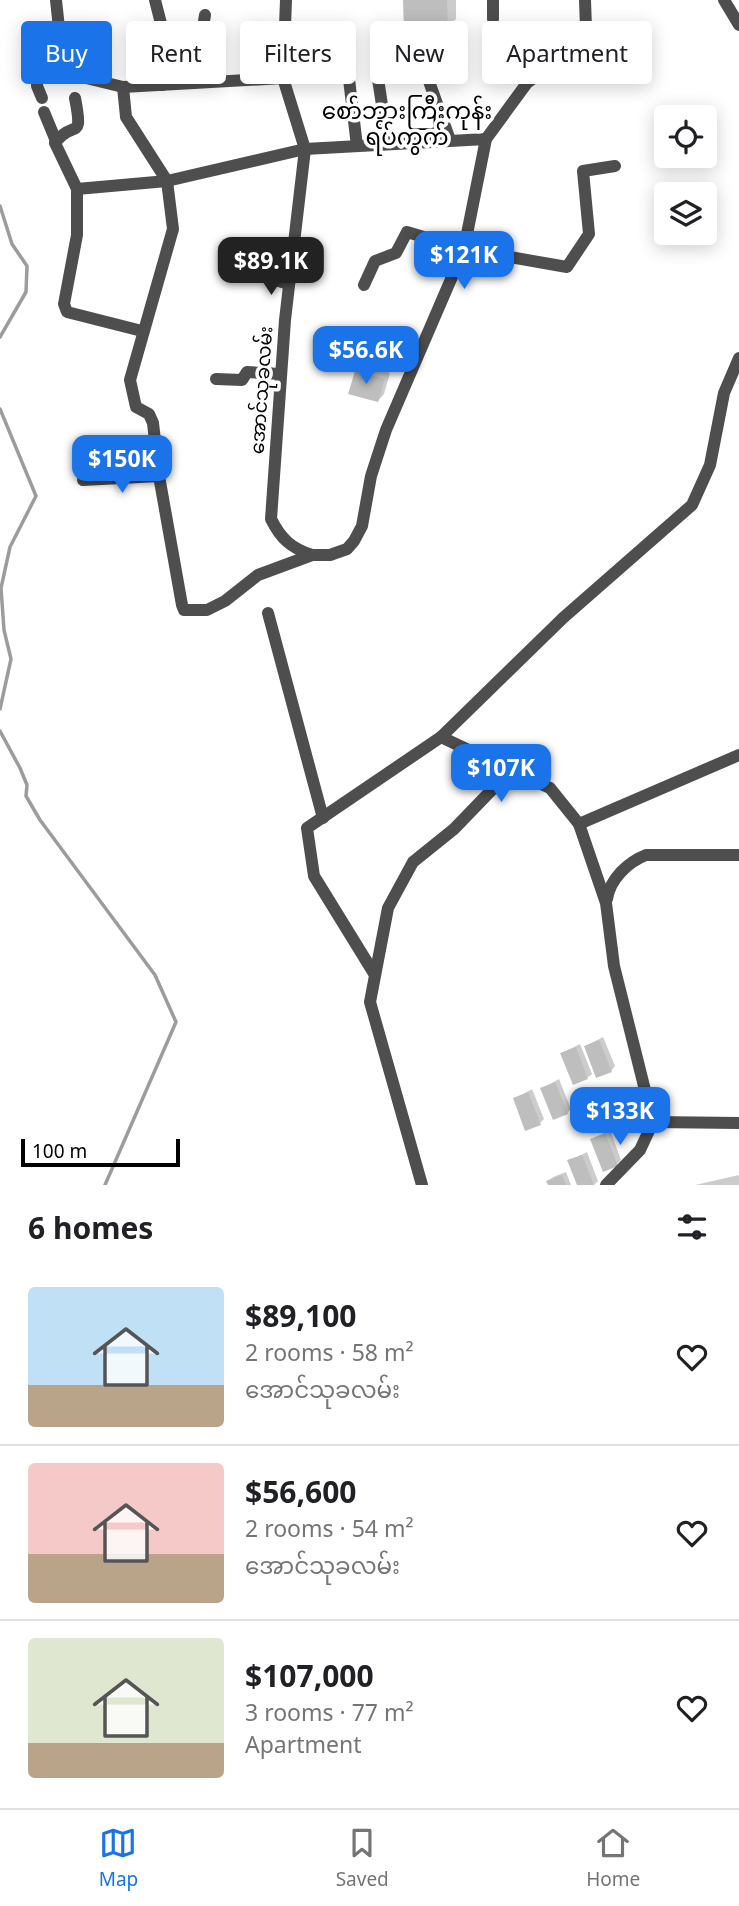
<!DOCTYPE html>
<html lang="en">
<head>
<meta charset="utf-8">
<style>
  :root { --surface:#fff; --page:#f2f2f2; --text:#202124; --muted:#757577; --line:#e0e0e0; --accent:#1a73e8 }
  body { margin:0; font-family:"Noto Sans","Noto Sans Myanmar",sans-serif; background:var(--page); color:var(--text); height:100vh; display:flex; flex-direction:column; font-size:26px; white-space:nowrap }
  * { box-sizing:border-box; margin:0 }
  p { font-size:23px; color:var(--muted) }
  .icon { flex:none; width:38px; height:38px; fill:none; stroke:currentColor; stroke-width:2; stroke-linecap:round; stroke-linejoin:round }
  .map { position:relative; height:1185px; overflow:hidden }
  .details { display:flex; flex-direction:column; background:var(--surface); flex:1 }
  .details>* { flex:none }
  .top-card { position:absolute; left:21px; top:21px; width:698px; height:63px; display:flex; gap:14px }
  .fabs { position:absolute; left:654px; top:105px; display:grid; gap:14px }
  .fabs a { display:grid; place-items:center; width:63px; height:63px; border-radius:7px; background:var(--surface); box-shadow:0 4px 18px #0003; font-size:35px }
  .scale { position:absolute; left:21px; bottom:18px; width:159px; box-sizing:border-box; padding-left:7px; border:4px solid #000; border-top:0; font-size:19px; line-height:24px; white-space:nowrap; color:#000; -webkit-text-stroke:5px #fff; paint-order:stroke }
  .price { position:absolute; translate:-50% -60px; padding:0 16px; border-radius:14px; background:var(--accent); color:#fff; font-size:23px; line-height:46px; filter:drop-shadow(0 2px 4px #0008) }
  .price::after { content:''; position:absolute; left:50%; top:42px; width:21px; height:16px; margin-left:-10px; background:inherit; clip-path:polygon(0 0,100% 0,50% 100%) }
  .price.current { background:#222; color:#fff }
  ul { padding:0; list-style:none }
  li { display:flex; align-items:center; gap:21px; height:175px; padding:0 28px }
  li+li { border-top:2px solid var(--line) }
  li span { display:grid; place-items:center; flex:none; width:196px; height:140px; border-radius:7px; color:#555 }
  li>.icon { margin-inline-start:auto }
  span .icon { width:84px; height:84px; fill:#fffc; stroke-width:1 }
  li b { font-size:30px }
  h2 { display:flex; justify-content:space-between; align-items:center; height:84px; padding:0 28px; font-size:30px }
  .tag { padding:0 24px; border-radius:7px; background:var(--surface); box-shadow:0 4px 18px #0003; font-size:24px; line-height:63px }
  .tag.current { background:var(--accent); color:#fff }
  .tab-bar { display:flex; justify-content:space-around; align-items:center; height:98px; border-top:2px solid var(--line); background:var(--surface); font-size:19px; color:var(--muted) }
  .tab-bar a { display:grid; justify-items:center; gap:4px }
  .tab-bar .current { color:var(--accent) }
  .map>svg:first-child { display:block }
</style>
</head>
<body>
<div class="map">
<svg width="739" height="1185" viewBox="0 0 739 1185">
  <rect width="100%" height="100%" fill="#fff"/>
  <g fill="#0003">
    <path d="M405 0H456V19L447 28Z"/>
    <path d="M363 365 390 373 384 394 378 401 356 372Z"/>
    <path d="M603 1037 615 1066 611 1071 586 1046Z"/>
    <path d="M580 1044 592 1074 587 1078 562 1053Z"/>
    <path d="M559 1079 571 1109 567 1113 542 1089Z"/>
    <path d="M532 1089 544 1119 540 1123 515 1099Z"/>
    <path d="M610 1130 621 1160 617 1164 592 1140Z"/>
    <path d="M587 1152 598 1181 594 1185H578L569 1161Z"/>
    <path d="M566 1172 571 1185H550L548 1181 553 1177Z"/>
    <path d="M739 1175V1185H695Z"/>
  </g>
  <g fill="none" stroke-linecap="round" stroke-linejoin="round">
    <g stroke="#9c9c9c" stroke-width="3.5">
      <path d="M0 206 12 244 27 266 26 292 0 337"/>
      <path d="M0 409 36 496 10 547 1 588 4 630 11 659 0 709"/>
      <path d="M0 731 20 768 27 785 26 796 40 820 155 975 176 1022 105 1185"/>
    </g>
  </g>
  <g fill="#bebebe">
    <path d="M403 0H447L448 30 404 31Z"/>
    <path d="M355 371 385 379 378 402 348 394Z"/>
    <path d="M599 1040 612 1072 596 1078 584 1046Z"/>
    <path d="M576 1047 588 1079 573 1085 560 1053Z"/>
    <path d="M555 1082 568 1114 553 1120 540 1088Z"/>
    <path d="M528 1092 541 1125 525 1131 513 1098Z"/>
    <path d="M605 1133 618 1166 603 1172 590 1139Z"/>
    <path d="M582 1155 594 1185H577L567 1160Z"/>
    <path d="M562 1175 566 1185H548L546 1181Z"/>
  </g>
  <g fill="none" stroke-linecap="round" stroke-linejoin="round">
    <g stroke="#4e4e4e" stroke-width="12">
      <path d="M56 0 59 28 82 77 123 87 283 78"/>
      <path d="M155 0 166 43 162 85"/>
      <path d="M286 0 283 78 305 149 285 320 271 519C281 539 291 548 312 555"/>
      <path d="M724 0 739 25"/>
      <path d="M493 19V0"/>
      <path d="M376 66 388 144"/>
      <path d="M348 71 357 146"/>
      <path d="M194 83 205 15"/>
      <path d="M123 87 126 117 167 181 173 229 130 380 136 407 149 414 153 423 159 476 182 605 184 610H207L225 601 258 575 312 555H330L347 549 354 541 362 526 371 476 386 430 464 249 486 139 527 83 573 49 586 28 585 0"/>
      <path d="M42 98 37 86V77L75 62"/>
      <path d="M75 98C84 144 73 118 55 143L77 189V235L64 304 67 312 142 331"/>
      <path d="M44 112 56 141"/>
      <path d="M450 140 416 45 418 40 461 32"/>
      <path d="M77 189 167 181 305 149 486 139"/>
      <path d="M240 270 289 284"/>
      <path d="M364 285 375 261 396 253 407 232 464 249 567 267 589 234 583 171 615 166"/>
      <path d="M216 379 242 380 247 372 281 374"/>
      <path d="M83 480 159 476"/>
      <path d="M268 613 323 818"/>
      <path d="M511 770 550 788 579 824 606 903 614 966 653 1122 739 1123"/>
      <path d="M579 824 739 755"/>
      <path d="M607 899C610 879 628 862 646 855H739"/>
      <path d="M375 975 314 876 307 828 441 737"/>
      <path d="M422 1185 370 1002 388 908 413 862 454 829 511 770 441 737 563 618 692 505 710 465 724 393 739 358"/>
      <path d="M606 1185 640 1150 653 1122"/>
    </g>
  </g>
  <g text-anchor="middle" dominant-baseline="central" stroke-width="7" stroke-linejoin="round" paint-order="stroke">
    <g font-size="19" fill="#000" stroke="#fff">
      <text transform="translate(261 390) rotate(-86)">အောင်သုခလမ်း</text>
    </g>
    <g font-size="23" fill="#000" stroke="#fff">
      <text x="407" y="110">စော်ဘွားကြီးကုန်း<tspan x="407" dy="26">ရပ်ကွက်</tspan></text>
    </g>
  </g>
</svg>
<div class="fabs">
<a><svg class="icon" aria-label="locate" viewBox="0 0 24 24"><circle cx="12" cy="12" r="6"/><path d="M12 2v4M12 18v4M2 12h4M18 12h4"/></svg></a>
<a><svg class="icon" aria-label="layers" viewBox="0 0 24 24"><path d="M12 4l9 5-9 5-9-5zM3 14l9 5 9-5"/></svg></a>
</div>
<div class="scale">100 m</div>
<b class="price" style="left:464px;top:291px">$121K</b>
<b class="price current" style="left:271px;top:297px">$89.1K</b>
<b class="price" style="left:366px;top:386px">$56.6K</b>
<b class="price" style="left:122px;top:495px">$150K</b>
<b class="price" style="left:501px;top:804px">$107K</b>
<b class="price" style="left:620px;top:1147px">$133K</b>
<div class="top-card">
<a class="tag current">Buy</a>
<a class="tag">Rent</a>
<a class="tag">Filters</a>
<a class="tag">New</a>
<a class="tag">Apartment</a>
</div>
</div>
<section class="details">
<h2>6 homes<svg class="icon" aria-label="filters" viewBox="0 0 24 24"><path d="M4 7h16M4 17h16"/><circle cx="9" cy="7" r="2"/><circle cx="15" cy="17" r="2"/></svg></h2>
<ul>
<li><span style="background:linear-gradient(#bfe0f5 70%,#b9a48a 0)"><svg class="icon" aria-label="home" viewBox="0 0 24 24"><path d="M3 11l9-7 9 7M6 9v11h12V9"/></svg></span><div><b>$89,100</b><p>2 rooms · 58 m²</p><p>အောင်သုခလမ်း</p></div><svg class="icon" aria-label="heart" viewBox="0 0 24 24"><path d="M12 20l-8-8c-3-5 5-10 8-4 3-6 11-1 8 4z"/></svg></li>
<li><span style="background:linear-gradient(#f6c9c9 65%,#b9a48a 0)"><svg class="icon" aria-label="home" viewBox="0 0 24 24"><path d="M3 11l9-7 9 7M6 9v11h12V9"/></svg></span><div><b>$56,600</b><p>2 rooms · 54 m²</p><p>အောင်သုခလမ်း</p></div><svg class="icon" aria-label="heart" viewBox="0 0 24 24"><path d="M12 20l-8-8c-3-5 5-10 8-4 3-6 11-1 8 4z"/></svg></li>
<li><span style="background:linear-gradient(#dfe7d0 75%,#b9a48a 0)"><svg class="icon" aria-label="home" viewBox="0 0 24 24"><path d="M3 11l9-7 9 7M6 9v11h12V9"/></svg></span><div><b>$107,000</b><p>3 rooms · 77 m²</p><p>Apartment</p></div><svg class="icon" aria-label="heart" viewBox="0 0 24 24"><path d="M12 20l-8-8c-3-5 5-10 8-4 3-6 11-1 8 4z"/></svg></li>
</ul>
</section>
<nav class="tab-bar">
<a class="current"><svg class="icon" aria-label="map" viewBox="0 0 24 24"><path d="M3 6l6-2 6 2 6-2v14l-6 2-6-2-6 2zM9 4v14M15 6v14"/></svg>Map</a>
<a><svg class="icon" aria-label="saved" viewBox="0 0 24 24"><path d="M7 4h10v16l-5-4-5 4z"/></svg>Saved</a>
<a><svg class="icon" aria-label="home" viewBox="0 0 24 24"><path d="M3 11l9-7 9 7M6 9v11h12V9"/></svg>Home</a>
</nav>
</body>
</html>
